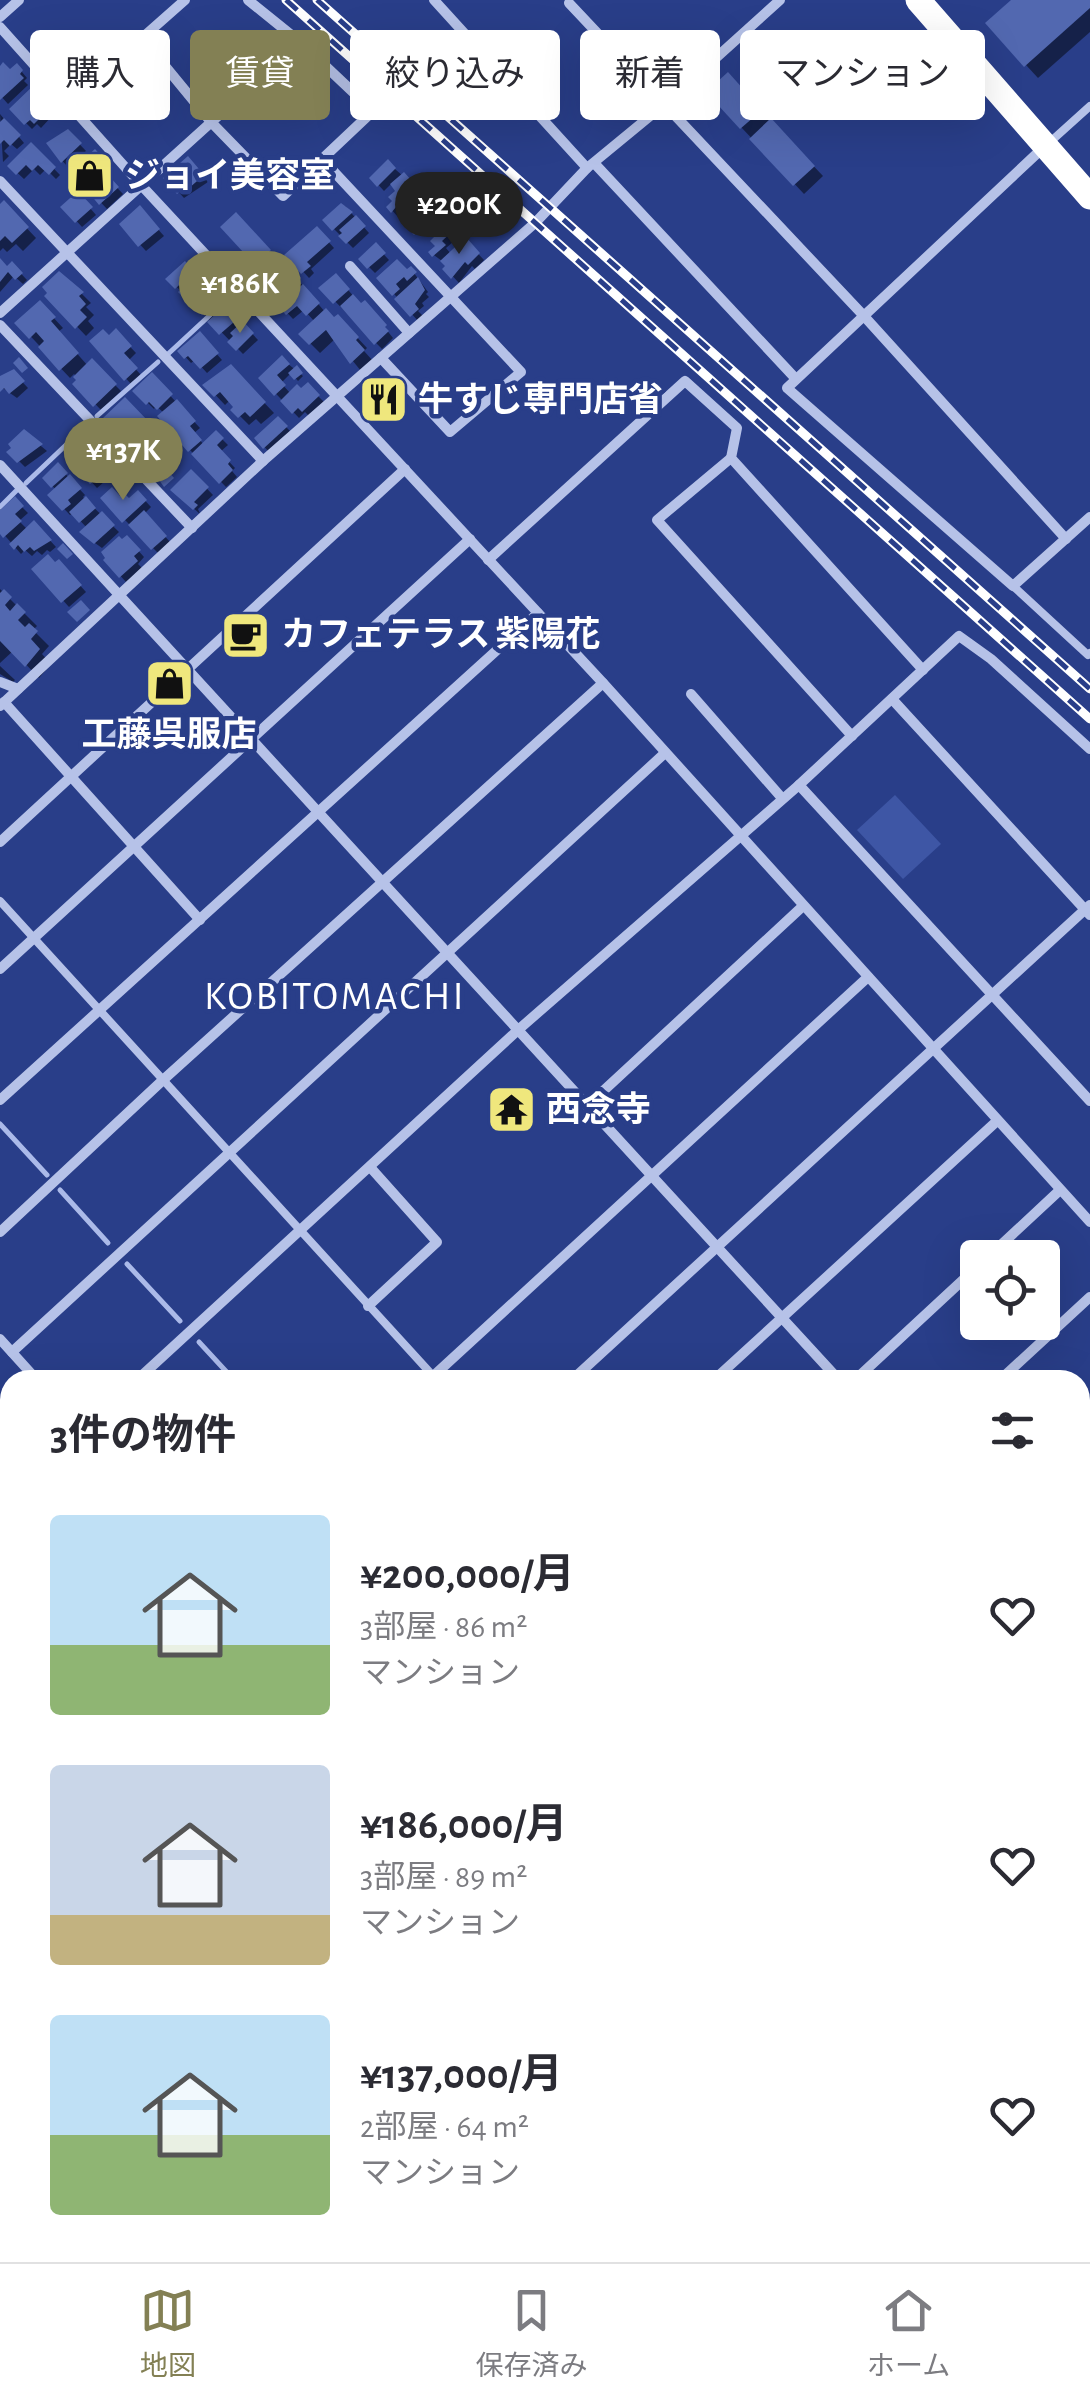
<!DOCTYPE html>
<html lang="ja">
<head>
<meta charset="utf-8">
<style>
  :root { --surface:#fff; --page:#f2f2f3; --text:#2b2b33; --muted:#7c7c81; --line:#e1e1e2; --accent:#838054 }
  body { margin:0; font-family:"Alegreya Sans","Noto Sans JP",sans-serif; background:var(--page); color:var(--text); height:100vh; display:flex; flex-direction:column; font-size:38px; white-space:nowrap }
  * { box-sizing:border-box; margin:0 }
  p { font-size:32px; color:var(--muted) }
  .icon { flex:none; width:55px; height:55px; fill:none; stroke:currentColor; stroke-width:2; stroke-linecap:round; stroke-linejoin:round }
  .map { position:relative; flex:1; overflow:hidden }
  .sheet { position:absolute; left:0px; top:1370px; width:1090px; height:892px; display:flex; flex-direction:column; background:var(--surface); border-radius:30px 30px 0 0; box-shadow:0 10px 40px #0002 }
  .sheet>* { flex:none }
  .top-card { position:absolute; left:30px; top:30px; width:1030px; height:90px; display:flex; gap:20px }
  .controls { position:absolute; left:960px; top:1240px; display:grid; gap:20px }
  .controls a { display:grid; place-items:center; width:100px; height:100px; border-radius:10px; background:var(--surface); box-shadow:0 10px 40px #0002; font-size:50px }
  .price { position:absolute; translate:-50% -85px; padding:0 22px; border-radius:35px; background:var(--accent); color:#fff; font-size:32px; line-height:65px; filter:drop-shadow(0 2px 5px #0008) }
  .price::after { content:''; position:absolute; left:50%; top:60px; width:30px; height:22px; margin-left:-15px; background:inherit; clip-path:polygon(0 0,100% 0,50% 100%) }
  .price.active { background:#222; color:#fff }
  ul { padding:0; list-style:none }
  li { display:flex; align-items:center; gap:30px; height:250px; padding:0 50px }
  li span { display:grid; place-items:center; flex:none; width:280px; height:200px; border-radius:10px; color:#555 }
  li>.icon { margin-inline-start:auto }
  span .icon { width:120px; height:120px; fill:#fffc; stroke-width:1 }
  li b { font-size:42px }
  h2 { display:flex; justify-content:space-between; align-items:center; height:120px; padding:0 50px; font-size:42px }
  .pill { padding:0 35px; border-radius:10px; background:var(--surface); box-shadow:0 10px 40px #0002; font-size:35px; line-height:90px }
  .pill.active { background:var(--accent); color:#fff }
  .dock { display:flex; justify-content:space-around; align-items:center; height:140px; border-top:2px solid var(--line); background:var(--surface); font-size:28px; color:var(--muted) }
  .dock a { display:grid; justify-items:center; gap:5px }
  .dock .active { color:var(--accent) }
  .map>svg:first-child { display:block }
</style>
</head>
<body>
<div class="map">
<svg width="1090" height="2262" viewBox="0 0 1090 2262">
  <defs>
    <pattern id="forest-crowns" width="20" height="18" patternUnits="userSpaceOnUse" patternTransform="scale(2.5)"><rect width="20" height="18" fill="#3e56a5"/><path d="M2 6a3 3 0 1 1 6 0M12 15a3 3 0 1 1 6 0" fill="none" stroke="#5b6fb2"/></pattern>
  </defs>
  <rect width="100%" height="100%" fill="#293e89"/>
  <path fill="url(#forest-crowns)" d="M53 2252H261L266 2262H52Z"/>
  <path fill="#3e56a5" d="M895 795 941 844 903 879 857 830Z"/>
  <g fill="#0007">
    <path d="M1014 0H1090V32L1038 78 1026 65Z"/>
    <path d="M917 52 936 73 908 97 889 76Z"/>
    <path d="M17 66 27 78 24 81 28 85 8 104 0 95V69L10 72Z"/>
    <path d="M737 85 823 176 804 194 741 127Z"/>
    <path d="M35 88 51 106 47 109 53 115 41 128 37 124 32 129 12 109Z"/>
    <path d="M0 114 24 143 17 149 11 144 4 151 9 156 3 162Z"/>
    <path d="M68 132 86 151 68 167 52 150Z"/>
    <path d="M31 145 60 175 56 179 46 169 40 175 34 169 24 179 10 166Z"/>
    <path d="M95 152 110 168 104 174 123 194 107 209 73 173Z"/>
    <path d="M188 160 208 182 184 198 167 179Z"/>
    <path d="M388 163 433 202 414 220 407 212 417 200 400 210 402 213 398 217 389 207 399 191 392 183 384 191 372 178Z"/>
    <path d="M78 194 96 215 82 227 64 207Z"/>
    <path d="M4 204 36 238 23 251 16 244 7 252 3 248 0 251V208Z"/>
    <path d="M345 206 369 233 353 248 334 229Z"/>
    <path d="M140 209 164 236 146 251 122 225Z"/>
    <path d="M236 215 275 257 262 269 223 227Z"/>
    <path d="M446 219 461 235 446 248 451 254 466 241 484 260 475 269 472 266 459 283 446 269 449 266 431 253 438 246Z"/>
    <path d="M317 229 334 248 311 269 314 273 309 278 288 255Z"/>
    <path d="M376 246 389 260 375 273 361 259Z"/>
    <path d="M0 261 7 269 12 264 27 280 23 284 14 276 0 292Z"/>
    <path d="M282 261 325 312 334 320 338 317 367 348 364 351 373 361 361 371 335 339 320 353 301 334 315 322 304 310 293 319 277 302 297 293 292 288 288 292 276 279Z"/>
    <path d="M185 265 224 305 222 307 237 322 234 325 238 329 243 324 258 340 243 354 169 279Z"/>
    <path d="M411 269 428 292 426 294 429 297 422 303 424 306 418 311 423 316 418 321 380 278Z"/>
    <path d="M336 276 362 306 370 309 393 338 382 349 322 288Z"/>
    <path d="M82 294 91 303 86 307 94 315 88 321 94 328 86 336 48 296Z"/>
    <path d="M40 303 63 328 58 332 88 366 92 362 121 391 101 410 76 384 80 380 74 374 70 378 18 323Z"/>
    <path d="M116 332 136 353 128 361 142 376 132 385 92 342 109 338Z"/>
    <path d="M200 335 222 360 207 373 195 360 191 363 180 351Z"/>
    <path d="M282 359 303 376 298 381 291 373 281 383 291 394 301 391 308 386 324 402 309 416 305 412 299 418 261 378Z"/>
    <path d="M230 367 274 413 261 424 256 419 249 425 234 410 237 407 230 400 225 405 206 385Z"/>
    <path d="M14 373 28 388 17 398 0 386V380Z"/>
    <path d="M152 376 200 428 194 433 204 445 216 433 228 445 220 452 235 468 232 471 237 477 226 487 190 450 164 413 156 406 154 409 136 391Z"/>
    <path d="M125 400 153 429 147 435 142 430 129 441 114 425 112 428 107 423V418Z"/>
    <path d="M278 419 292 433 270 453 257 439Z"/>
    <path d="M24 432 47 451 25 467 10 452Z"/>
    <path d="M159 439 177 459 160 473 142 453Z"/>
    <path d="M92 442 103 457 91 469 104 482 97 488 74 463Z"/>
    <path d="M58 466 85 495 83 497 119 532 102 548 88 538 87 528 73 513 70 515 51 495 56 490 45 478Z"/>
    <path d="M191 472 213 495 198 509 200 514 173 490Z"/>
    <path d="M138 493 151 507 144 514 171 543 159 554 103 498 129 501Z"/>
    <path d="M15 500 28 513 19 521 28 530 34 523 56 547 50 552 47 550 42 555 37 551 32 556 25 550 21 554 0 530V505L4 510Z"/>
    <path d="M127 538 144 557 138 564 142 568 126 582 106 560Z"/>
    <path d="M59 562 86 592 69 607 35 569Z"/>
    <path d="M0 589 37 626 33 630 49 646 42 654 51 664 39 678 13 651 0 663Z"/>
    <path d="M0 666 15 680 13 682 0 674Z"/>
  </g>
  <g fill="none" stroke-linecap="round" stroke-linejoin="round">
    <g stroke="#abbae9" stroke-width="5">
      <path d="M168 354 235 292"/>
      <path d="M97 416 158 362"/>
      <path d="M26 483 87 425"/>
      <path d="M0 507 16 491"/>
      <path d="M0 1124 47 1175"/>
      <path d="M60 1190 108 1243"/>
      <path d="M127 1264 180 1321"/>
      <path d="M199 1342 234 1380"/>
      <path d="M1031 2252 1037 2259"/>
    </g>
  </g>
  <g fill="#5268b0">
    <path d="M1011 0H1090V8L1024 67 985 23Z"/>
    <path d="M917 48 932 66 900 94 885 76Z"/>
    <path d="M3 62 10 69 17 63 23 70 20 74 24 78 0 100V66Z"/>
    <path d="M728 72 762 110 740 129 706 92Z"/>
    <path d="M35 84 48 98 44 102 50 108 34 124 30 120 24 125 9 109Z"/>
    <path d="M4 118 21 135 10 146 4 140 0 144V122Z"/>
    <path d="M771 118 815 166 793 186 749 139Z"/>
    <path d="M68 129 82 143 61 163 46 143Z"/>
    <path d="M31 142 56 167 49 175 38 165 32 171 26 165 16 175 7 166Z"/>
    <path d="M95 149 106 161 101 167 119 187 99 205 86 189 89 187 82 179 78 182 69 172Z"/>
    <path d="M188 156 204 175 188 189 186 186 177 194 163 178Z"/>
    <path d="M388 159 396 168 377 187 369 178Z"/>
    <path d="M404 172 419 189 409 198 406 195 391 213 386 207 392 201 388 197 395 191 390 184Z"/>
    <path d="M78 191 93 207 75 223 60 207Z"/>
    <path d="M426 191 433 199 410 220 403 212Z"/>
    <path d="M4 200 29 227 12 243 5 236 0 241V204Z"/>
    <path d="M341 203 353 212 332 231 322 220Z"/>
    <path d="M140 205 160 229 138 247 119 224Z"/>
    <path d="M236 212 271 250 255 265 220 227Z"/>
    <path d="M356 215 366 226 346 244 338 236 342 233 339 230Z"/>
    <path d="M446 215 457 227 442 241 446 245 432 257 428 252 435 246 430 241 435 236 430 230Z"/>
    <path d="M420 219 425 225 414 235 409 229Z"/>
    <path d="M317 226 331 241 307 262 311 266 301 274 284 255Z"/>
    <path d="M466 237 480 253 468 265 465 262 451 279 442 269 445 266 440 261Z"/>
    <path d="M376 242 386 253 367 269 358 259Z"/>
    <path d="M281 257 301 278 289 289 285 284 281 288 272 279 277 274 271 268Z"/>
    <path d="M0 258 7 266 12 261 23 273 15 280 8 272 0 282Z"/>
    <path d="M397 259 407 269 411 266 417 272 407 281 404 277 396 284 400 289 392 296 376 278Z"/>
    <path d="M185 261 194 271 175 289 165 279Z"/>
    <path d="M59 271 84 292 79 296 86 304 80 310 87 317 75 329 44 296 47 293 42 287Z"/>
    <path d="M336 273 350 289 333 304 318 288Z"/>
    <path d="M198 274 206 284 187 301 178 292Z"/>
    <path d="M418 277 425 290 415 304 419 309 410 317 394 299Z"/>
    <path d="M303 284 320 303 306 316 297 306 286 315 274 302 287 289 292 294Z"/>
    <path d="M210 286 221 298 202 315 191 304Z"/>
    <path d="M353 294 361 303 365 300 387 325 385 327 389 331 374 345 340 306Z"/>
    <path d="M40 300 56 317 51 321 79 353 59 371 38 347 44 341 36 332 29 339 14 323Z"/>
    <path d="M224 306 234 322 219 335 207 322Z"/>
    <path d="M326 308 334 317 338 314 359 337 356 340 365 350 350 364 326 330 309 345 298 334Z"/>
    <path d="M243 321 254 333 236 351 227 342 233 336 230 333Z"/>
    <path d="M116 328 132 346 124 353 138 368 124 381 89 341 103 329 109 335Z"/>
    <path d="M200 331 219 353 200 369 188 356 184 359 177 351Z"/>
    <path d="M282 355 290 364 277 375 286 385 274 396 258 378Z"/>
    <path d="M19 357 28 368 22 373 13 363Z"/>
    <path d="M92 358 117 384 93 407 72 384 76 380 73 377Z"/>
    <path d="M231 364 266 402 250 417 245 412 238 418 230 410 233 407 220 392 214 397 202 385Z"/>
    <path d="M297 365 303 373 294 380 288 373Z"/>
    <path d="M14 369 25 381 9 394 4 388 0 392V376Z"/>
    <path d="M152 372 173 394 157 410 149 402 146 405 132 391Z"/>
    <path d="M308 382 320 395 302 412 298 408 292 414 280 401 297 384 301 388Z"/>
    <path d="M125 397 149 422 140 431 135 426 122 437 113 427 115 425 103 418Z"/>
    <path d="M177 399 196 421 190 426 202 440 188 452 157 416Z"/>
    <path d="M278 416 288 426 263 449 254 438Z"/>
    <path d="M24 429 43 444 17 463 6 452 11 448 8 444Z"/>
    <path d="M216 430 224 438 217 445 231 460 228 464 233 470 219 484 191 454Z"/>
    <path d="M86 433 99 450 87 461 100 475 90 484 70 463 76 458 68 450Z"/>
    <path d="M159 436 173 452 152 469 139 453Z"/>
    <path d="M58 462 68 473 51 488 42 478Z"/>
    <path d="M191 469 209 487 194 502 198 505 193 510 170 490Z"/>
    <path d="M169 472 174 478 164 487 159 480Z"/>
    <path d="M70 474 82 488 68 500 71 504 62 511 47 495Z"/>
    <path d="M112 487 120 496 124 493 129 498 138 490 147 500 122 523 100 498Z"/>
    <path d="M15 496 24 506 15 514 22 521 3 538 0 534V510Z"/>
    <path d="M86 496 96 508 79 523 69 512Z"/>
    <path d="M144 510 167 536 151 550 128 525Z"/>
    <path d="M102 511 115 525 94 544 79 532Z"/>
    <path d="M34 520 52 540 34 551 30 547 24 552 18 545 14 550 9 544Z"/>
    <path d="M127 535 141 550 134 556 138 561 119 578 103 560 105 558 101 552 119 536 122 539Z"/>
    <path d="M63 543 73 554 67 559 57 549Z"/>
    <path d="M48 554 55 562 59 559 82 585 61 603 31 569Z"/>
    <path d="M4 589 12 597 5 605 10 611 17 603 26 612 18 620 25 627 29 623 38 631 31 639 40 649 25 667 0 641V593Z"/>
    <path d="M81 600 90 610 77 622 67 612Z"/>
  </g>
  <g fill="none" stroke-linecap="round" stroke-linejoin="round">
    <g stroke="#b6c2e8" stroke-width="8">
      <path d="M1049 143 1090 106"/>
      <path d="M1013 586 1088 655 1090 653"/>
      <path d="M0 901 435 1378"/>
      <path d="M1080 2093 1090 2105"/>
    </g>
    <g stroke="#b6c2e8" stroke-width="10">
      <path d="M185 0 142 38 211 122 283 196 373 111 300 42 248 0"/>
      <path d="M434 0 587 168"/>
      <path d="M569 3 863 315 1066 539"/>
      <path d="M0 17 19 0"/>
      <path d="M0 27 142 186 603 683 1090 1222"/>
      <path d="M1045 146 787 388 1013 586 1090 517"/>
      <path d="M322 159 521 372 450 432 381 358"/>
      <path d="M595 164 796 379"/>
      <path d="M0 181 263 461"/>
      <path d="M350 266 409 333"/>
      <path d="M0 313 300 42"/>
      <path d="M0 325 192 528"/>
      <path d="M731 458 657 520 852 736"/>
      <path d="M0 465 839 1380"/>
      <path d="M488 560 685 381 737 428 731 458 923 670"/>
      <path d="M0 682 18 689"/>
      <path d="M691 694 781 797"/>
      <path d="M892 699 1090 915"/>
      <path d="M4 702 200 920"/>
      <path d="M0 706 263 461 535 223 587 168 666 103 780 0"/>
      <path d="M799 785 1090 1101"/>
      <path d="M0 842 405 469"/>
      <path d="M0 969 470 539"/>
      <path d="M0 1100 538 613"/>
      <path d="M587 1106 803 906"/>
      <path d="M0 1232 163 1080 603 683"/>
      <path d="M987 1258 1060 1190"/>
      <path d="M368 1306 437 1242 370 1167"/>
      <path d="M0 1339 37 1380"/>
      <path d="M12 1352 665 753"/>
      <path d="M137 1380 518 1030 799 785 959 636 991 659 1090 749"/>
      <path d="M429 1380 868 977"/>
      <path d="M572 1380 1090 905"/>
      <path d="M714 1380 997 1121"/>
      <path d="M855 1380 978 1266"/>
      <path d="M1000 1380 1090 1297"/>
      <path d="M1080 1434 1090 1425"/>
      <path d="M0 1504 10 1495"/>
      <path d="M1080 1566 1090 1556"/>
      <path d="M0 1635 10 1638"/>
      <path d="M1080 1644 1090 1655"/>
      <path d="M1080 1720 1090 1711"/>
      <path d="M0 1735 10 1738"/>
      <path d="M1080 1860 1090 1851"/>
      <path d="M1080 1996 1090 1987"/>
      <path d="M0 2003 10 1967"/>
      <path d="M1080 2122 1090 2113"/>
      <path d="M0 2143 10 2140"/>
      <path d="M0 2213 10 2235"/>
      <path d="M17 2252 20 2262"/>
      <path d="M564 2252 606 2262"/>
      <path d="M840 2252 846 2262"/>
      <path d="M923 2262 933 2252"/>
    </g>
    <path stroke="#e0e5f8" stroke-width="20" d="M0 2018 10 2029"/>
    <path stroke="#fff" stroke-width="25" d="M918 0 1090 197"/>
    <defs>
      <g id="rail">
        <path d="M286 0 1090 719"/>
        <path d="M317 0 1090 689"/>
      </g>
    </defs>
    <use href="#rail" stroke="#fff" stroke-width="9"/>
    <use href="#rail" stroke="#293e89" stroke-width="5" stroke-dasharray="15" stroke-linecap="butt"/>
  </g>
  <defs>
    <symbol id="shop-square" viewBox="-11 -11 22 22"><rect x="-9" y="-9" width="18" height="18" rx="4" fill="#efe77d" stroke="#293e89"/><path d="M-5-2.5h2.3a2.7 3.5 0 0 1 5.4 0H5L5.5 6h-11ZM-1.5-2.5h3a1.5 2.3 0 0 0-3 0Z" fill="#111"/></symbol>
    <symbol id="restaurant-square" viewBox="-11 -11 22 22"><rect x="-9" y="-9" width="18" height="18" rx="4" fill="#efe77d" stroke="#293e89"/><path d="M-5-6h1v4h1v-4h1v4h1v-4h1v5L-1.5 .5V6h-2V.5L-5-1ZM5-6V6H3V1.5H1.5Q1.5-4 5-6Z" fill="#111"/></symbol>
    <symbol id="cafe-square" viewBox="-11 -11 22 22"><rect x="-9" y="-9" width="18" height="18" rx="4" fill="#efe77d" stroke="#293e89"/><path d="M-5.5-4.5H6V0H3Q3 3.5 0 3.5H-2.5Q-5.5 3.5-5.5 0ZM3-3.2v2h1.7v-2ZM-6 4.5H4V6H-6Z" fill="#111"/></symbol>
    <symbol id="temple-square" viewBox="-11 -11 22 22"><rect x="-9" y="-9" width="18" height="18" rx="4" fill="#efe77d" stroke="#293e89"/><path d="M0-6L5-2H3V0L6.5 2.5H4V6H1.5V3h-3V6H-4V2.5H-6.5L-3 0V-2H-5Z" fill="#111"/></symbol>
  </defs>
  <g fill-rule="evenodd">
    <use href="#shop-square" x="62" y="148" width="55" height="55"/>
    <use href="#restaurant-square" x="356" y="372" width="55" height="55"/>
    <use href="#cafe-square" x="218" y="608" width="55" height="55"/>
    <use href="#shop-square" x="142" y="656" width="55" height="55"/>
    <use href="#temple-square" x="484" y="1082" width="55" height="55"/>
  </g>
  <g text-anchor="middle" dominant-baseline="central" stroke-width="9" stroke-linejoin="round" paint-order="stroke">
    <g font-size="35" font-weight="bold" fill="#fff" stroke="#293e89" text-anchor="start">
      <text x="125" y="176">ジョイ美容室</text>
      <text x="418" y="400">牛すじ専門店省</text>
      <text x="281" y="635">カフェテラス 紫陽花</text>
      <text x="169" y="735" text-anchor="middle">工藤呉服店</text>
      <text x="546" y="1110">西念寺</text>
    </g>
    <g font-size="40" letter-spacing="2.5" fill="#fff" stroke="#293e89">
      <text x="335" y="997">KOBITOMACHI</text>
    </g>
  </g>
</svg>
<div class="controls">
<a><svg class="icon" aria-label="locate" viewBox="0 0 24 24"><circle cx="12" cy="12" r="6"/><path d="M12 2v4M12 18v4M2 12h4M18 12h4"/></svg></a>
</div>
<b class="price active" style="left:459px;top:257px">¥200K</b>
<b class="price" style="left:240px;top:336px">¥186K</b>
<b class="price" style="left:123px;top:503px">¥137K</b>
<div class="top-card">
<a class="pill">購入</a>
<a class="pill active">賃貸</a>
<a class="pill">絞り込み</a>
<a class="pill">新着</a>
<a class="pill">マンション</a>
</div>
<section class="sheet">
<h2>3件の物件<svg class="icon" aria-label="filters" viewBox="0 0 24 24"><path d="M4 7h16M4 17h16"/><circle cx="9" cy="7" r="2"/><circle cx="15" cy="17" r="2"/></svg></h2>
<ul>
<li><span style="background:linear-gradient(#bfe0f5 65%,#8fb573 0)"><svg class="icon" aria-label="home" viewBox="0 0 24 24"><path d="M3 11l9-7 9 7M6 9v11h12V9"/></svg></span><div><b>¥200,000/月</b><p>3部屋 · 86 m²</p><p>マンション</p></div><svg class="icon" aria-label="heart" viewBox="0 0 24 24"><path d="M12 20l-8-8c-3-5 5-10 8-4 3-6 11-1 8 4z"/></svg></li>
<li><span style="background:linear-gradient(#c9d6e8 75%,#c2b280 0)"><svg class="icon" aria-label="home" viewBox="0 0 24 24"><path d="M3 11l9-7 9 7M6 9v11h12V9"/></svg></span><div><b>¥186,000/月</b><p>3部屋 · 89 m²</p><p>マンション</p></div><svg class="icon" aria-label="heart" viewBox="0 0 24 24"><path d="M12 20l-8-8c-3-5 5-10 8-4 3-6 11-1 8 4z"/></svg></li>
<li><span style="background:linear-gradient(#bfe0f5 60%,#8fb573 0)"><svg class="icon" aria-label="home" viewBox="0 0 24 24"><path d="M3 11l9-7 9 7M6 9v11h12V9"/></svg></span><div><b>¥137,000/月</b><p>2部屋 · 64 m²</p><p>マンション</p></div><svg class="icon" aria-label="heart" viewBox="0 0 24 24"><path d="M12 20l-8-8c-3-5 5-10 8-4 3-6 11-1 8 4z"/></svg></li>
</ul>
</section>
</div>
<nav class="dock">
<a class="active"><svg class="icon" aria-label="map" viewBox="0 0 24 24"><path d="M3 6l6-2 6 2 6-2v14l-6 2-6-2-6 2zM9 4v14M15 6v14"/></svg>地図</a>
<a><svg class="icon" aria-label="saved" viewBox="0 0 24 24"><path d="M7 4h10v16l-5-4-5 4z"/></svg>保存済み</a>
<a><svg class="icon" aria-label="home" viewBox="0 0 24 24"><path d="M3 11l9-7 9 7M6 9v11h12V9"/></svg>ホーム</a>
</nav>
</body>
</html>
